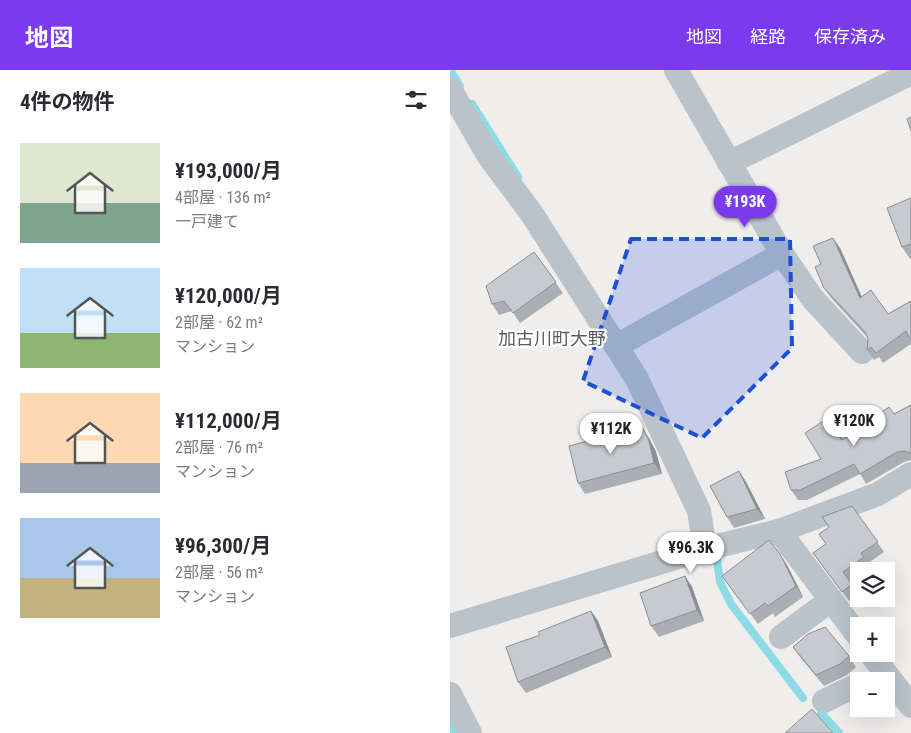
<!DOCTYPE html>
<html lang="ja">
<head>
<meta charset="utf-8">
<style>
  :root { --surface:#fff; --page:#f7f7f7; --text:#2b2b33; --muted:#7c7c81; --accent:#7c3aed }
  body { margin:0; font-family:"Roboto Condensed","Noto Sans JP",sans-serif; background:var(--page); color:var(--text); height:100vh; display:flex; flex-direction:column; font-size:19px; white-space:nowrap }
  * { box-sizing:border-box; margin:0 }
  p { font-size:16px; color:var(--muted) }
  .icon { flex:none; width:28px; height:28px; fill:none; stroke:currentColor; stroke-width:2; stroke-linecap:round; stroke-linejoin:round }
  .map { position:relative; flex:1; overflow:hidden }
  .details { display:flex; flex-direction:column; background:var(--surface); width:450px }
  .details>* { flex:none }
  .tools { position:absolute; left:400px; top:492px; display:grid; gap:10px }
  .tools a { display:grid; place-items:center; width:45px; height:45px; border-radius:0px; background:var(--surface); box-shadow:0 5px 20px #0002; font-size:25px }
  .price { position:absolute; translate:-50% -42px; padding:0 11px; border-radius:18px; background:#fff; color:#222; font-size:16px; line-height:32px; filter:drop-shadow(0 1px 2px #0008) }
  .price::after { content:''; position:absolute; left:50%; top:30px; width:15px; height:11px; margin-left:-8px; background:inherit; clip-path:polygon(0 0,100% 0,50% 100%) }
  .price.current { background:var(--accent); color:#fff }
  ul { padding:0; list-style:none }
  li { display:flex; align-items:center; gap:15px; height:125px; padding:0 20px }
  li span { display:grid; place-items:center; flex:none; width:140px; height:100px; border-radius:0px; color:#555 }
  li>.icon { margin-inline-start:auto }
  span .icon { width:60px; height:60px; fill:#fffc; stroke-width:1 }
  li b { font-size:21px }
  h2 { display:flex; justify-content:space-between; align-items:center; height:60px; padding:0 20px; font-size:21px }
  header { display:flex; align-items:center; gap:30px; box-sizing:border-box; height:70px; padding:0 25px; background:var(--accent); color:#fff }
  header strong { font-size:24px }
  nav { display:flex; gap:28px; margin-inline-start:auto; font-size:18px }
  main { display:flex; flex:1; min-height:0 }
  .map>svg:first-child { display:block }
</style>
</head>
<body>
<header>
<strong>地図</strong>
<nav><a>地図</a><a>経路</a><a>保存済み</a></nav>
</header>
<main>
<section class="details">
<h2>4件の物件<svg class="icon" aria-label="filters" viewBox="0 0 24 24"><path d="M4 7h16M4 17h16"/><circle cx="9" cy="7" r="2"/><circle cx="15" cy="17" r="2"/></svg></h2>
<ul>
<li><span style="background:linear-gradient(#dfe7d0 60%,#7fa58c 0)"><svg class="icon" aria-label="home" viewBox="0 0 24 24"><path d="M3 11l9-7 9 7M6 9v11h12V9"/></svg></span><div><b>¥193,000/月</b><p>4部屋 · 136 m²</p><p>一戸建て</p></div></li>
<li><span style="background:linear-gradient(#bfe0f5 65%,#8fb573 0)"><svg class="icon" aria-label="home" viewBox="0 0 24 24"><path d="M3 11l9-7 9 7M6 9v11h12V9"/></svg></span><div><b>¥120,000/月</b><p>2部屋 · 62 m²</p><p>マンション</p></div></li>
<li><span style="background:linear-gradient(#ffd9b3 70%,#9aa5b1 0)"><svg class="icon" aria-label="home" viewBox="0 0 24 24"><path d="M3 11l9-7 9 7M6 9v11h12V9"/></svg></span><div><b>¥112,000/月</b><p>2部屋 · 76 m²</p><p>マンション</p></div></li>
<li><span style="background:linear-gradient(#a9c7e8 60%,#c2b280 0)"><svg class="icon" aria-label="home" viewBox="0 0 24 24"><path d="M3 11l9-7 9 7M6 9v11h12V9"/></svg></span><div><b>¥96,300/月</b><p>2部屋 · 56 m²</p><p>マンション</p></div></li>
</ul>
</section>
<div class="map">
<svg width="461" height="663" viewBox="0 0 461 663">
  <rect width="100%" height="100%" fill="#f0eded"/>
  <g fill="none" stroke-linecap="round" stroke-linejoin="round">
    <g stroke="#8ddbe5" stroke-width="8">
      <path d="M0 0 10 16"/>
      <path d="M22 34 68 107"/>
      <path d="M267 489 270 512 281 534 353 628"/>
      <path d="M371 643 389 663"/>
    </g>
    <path stroke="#8ddbe5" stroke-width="44" d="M0 654 4 663"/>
    <g stroke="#b9c3c9" stroke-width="24">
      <path d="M226 0 332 184 363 229 412 282"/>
      <path d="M0 19 38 85 82 144 187 309 249 441 255 479"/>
      <path d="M279 93 461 3"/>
      <path d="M166 276 332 184"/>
      <path d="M329 461 409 567"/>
      <path d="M0 556 255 479 329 461 428 424 461 404"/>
      <path d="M331 567 381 530"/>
      <path d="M421 584 461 636"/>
      <path d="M0 624 20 663"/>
      <path d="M374 631 409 614"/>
    </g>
  </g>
  <g fill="#abafb3">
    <path d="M461 128V188L460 189 452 177Z"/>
    <path d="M390 178 412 227 438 244 461 231V274L433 293 429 287 424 290 417 280 418 268 382 229 374 218 371 194Z"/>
    <path d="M84 182 113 223 70 253 62 241 49 245 42 234Z"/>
    <path d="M461 335V390L454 392 416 414 410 404 357 430H348L341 420 371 389 385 358 393 370Z"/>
    <path d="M199 368 206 382 212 404 135 424 128 413Z"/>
    <path d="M289 401 296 412 315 449 284 458 277 447Z"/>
    <path d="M402 436 434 482 418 493 421 497 414 501H409V505L400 511 409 525 399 531 363 483 376 474 379 457Z"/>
    <path d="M337 495 353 527 325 547 323 543 308 554 272 506Z"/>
    <path d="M235 506 242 517 254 551 209 567 201 556Z"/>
    <path d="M141 541 148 551 162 587 76 623 68 612 90 565Z"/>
    <path d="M343 577 399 586 406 597 397 605 374 616 350 587Z"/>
  </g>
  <g fill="#8b8e92">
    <path d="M383 168 390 178 417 239 410 228Z"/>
    <path d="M192 357 199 368 206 382 212 404 204 393Z"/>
    <path d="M289 401 296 412 315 449 307 439Z"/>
    <path d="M330 484 337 495 353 527 346 516Z"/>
    <path d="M235 506 242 517 254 551 247 540Z"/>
    <path d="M141 541 148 551 162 587 155 577Z"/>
  </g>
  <g fill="#c7cbd0" stroke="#8b8e92">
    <path d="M461 47V61L457 49Z"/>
    <path d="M461 128V174L452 177 437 138Z"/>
    <path d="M383 168 410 228 421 220 438 244 461 231V269H460L456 261 426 283 421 277 417 280 418 269 415 262 374 218 365 197 371 194 363 176Z"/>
    <path d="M84 182 106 212 63 243 54 231 42 234 36 216Z"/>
    <path d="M461 335V383L454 381 447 382 410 404 404 394 350 420H341L335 402 371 389 355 363 378 348 392 370 439 337 444 344Z"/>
    <path d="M192 357 199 371 204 393 128 413 119 376Z"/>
    <path d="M289 401 307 439 277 447 260 416Z"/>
    <path d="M402 436 428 472 411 483 414 487 393 502 402 514 392 522 363 483 376 474 369 464 379 457 372 447Z"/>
    <path d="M319 470 330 484 346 516 318 536 315 533 300 544 272 506Z"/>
    <path d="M235 506 247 540 201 556 190 523Z"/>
    <path d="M141 541 155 577 68 612 56 577 90 565 88 562Z"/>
    <path d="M375 557 399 586 390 594 366 605 343 577 358 564Z"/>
    <path d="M362 639 383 663H335Z"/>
  </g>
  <path fill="#1d4ed8" fill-opacity="0.2" stroke="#1d4ed8" stroke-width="4" stroke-dasharray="10 6" stroke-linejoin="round" d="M181 169H340L342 278 252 368 133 311Z"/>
  <g text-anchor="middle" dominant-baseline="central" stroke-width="4.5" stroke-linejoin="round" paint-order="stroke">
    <g font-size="18" fill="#5a5e61" stroke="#fff">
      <text x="102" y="268">加古川町大野</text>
    </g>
  </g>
</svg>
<div class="tools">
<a><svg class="icon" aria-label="layers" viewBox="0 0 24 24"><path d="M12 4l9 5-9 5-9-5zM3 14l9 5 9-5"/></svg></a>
<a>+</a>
<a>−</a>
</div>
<b class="price current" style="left:295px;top:158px">¥193K</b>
<b class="price" style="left:404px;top:377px">¥120K</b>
<b class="price" style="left:161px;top:385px">¥112K</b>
<b class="price" style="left:241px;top:504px">¥96.3K</b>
</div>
</main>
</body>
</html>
